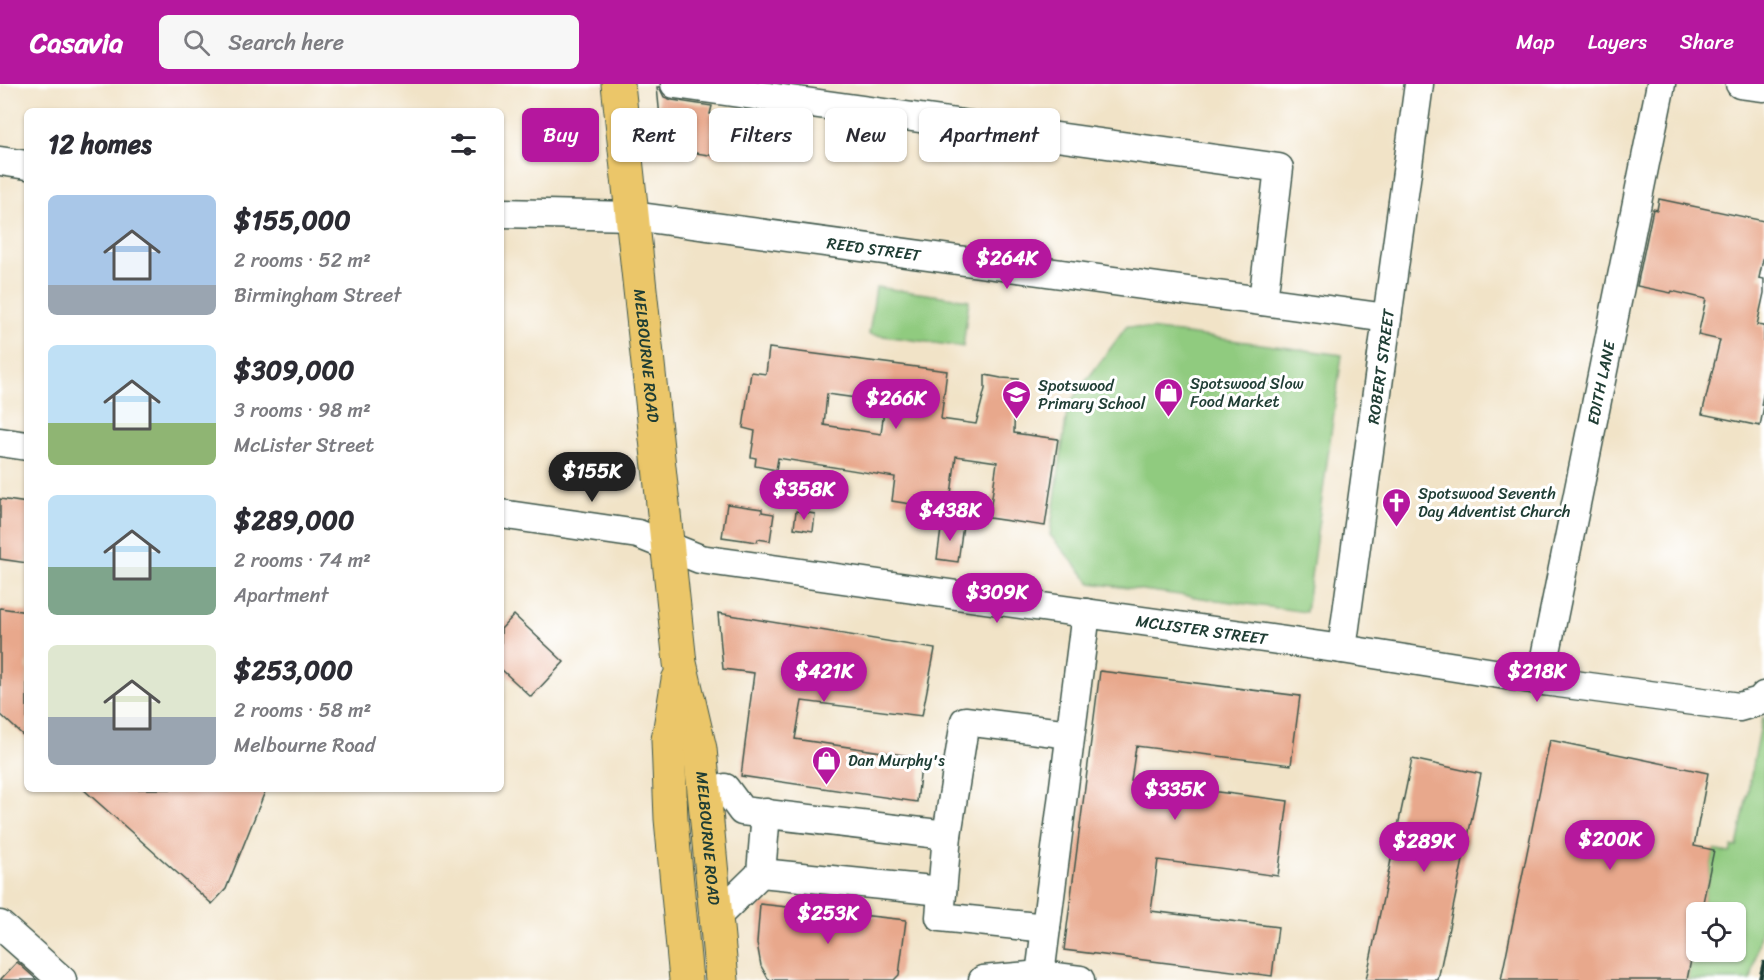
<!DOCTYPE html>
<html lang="en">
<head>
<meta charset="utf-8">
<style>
  :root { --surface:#fff; --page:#f7f7f7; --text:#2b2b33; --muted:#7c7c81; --accent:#b5179e }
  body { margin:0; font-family:Sriracha,sans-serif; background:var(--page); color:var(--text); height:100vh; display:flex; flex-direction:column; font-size:22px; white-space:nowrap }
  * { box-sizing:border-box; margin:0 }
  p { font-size:20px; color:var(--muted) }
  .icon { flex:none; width:33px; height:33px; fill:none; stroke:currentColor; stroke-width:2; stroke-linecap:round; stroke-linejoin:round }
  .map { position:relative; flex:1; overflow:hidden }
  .drawer { position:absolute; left:24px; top:24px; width:480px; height:684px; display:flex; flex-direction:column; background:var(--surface); border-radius:9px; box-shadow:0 2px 4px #0004 }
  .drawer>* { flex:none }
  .top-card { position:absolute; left:522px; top:24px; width:570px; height:54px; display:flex; gap:12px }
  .fabs { position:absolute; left:1686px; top:818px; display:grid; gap:12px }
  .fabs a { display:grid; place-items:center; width:60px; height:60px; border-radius:9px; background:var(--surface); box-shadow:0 2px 4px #0004; font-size:30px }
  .price { position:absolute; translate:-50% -51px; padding:0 14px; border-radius:21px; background:var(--accent); color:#fff; font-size:20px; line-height:39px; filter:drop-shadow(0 2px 3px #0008) }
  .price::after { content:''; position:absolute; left:50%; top:36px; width:18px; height:14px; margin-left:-9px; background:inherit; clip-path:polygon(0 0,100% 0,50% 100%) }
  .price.selected { background:#222; color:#fff }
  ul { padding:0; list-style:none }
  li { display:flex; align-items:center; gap:18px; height:150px; padding:0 24px }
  li span { display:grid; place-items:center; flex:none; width:168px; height:120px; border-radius:9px; color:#555 }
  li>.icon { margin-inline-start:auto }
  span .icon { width:72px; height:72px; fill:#fffc; stroke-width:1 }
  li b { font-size:26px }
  h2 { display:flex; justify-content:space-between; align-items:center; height:72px; padding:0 24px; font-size:26px }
  .tag { padding:0 21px; border-radius:9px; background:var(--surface); box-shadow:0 2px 4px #0004; font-size:21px; line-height:54px }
  .tag.selected { background:var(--accent); color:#fff }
  header { display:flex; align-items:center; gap:36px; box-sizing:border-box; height:84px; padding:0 30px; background:var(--accent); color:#fff }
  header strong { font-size:28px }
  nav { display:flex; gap:33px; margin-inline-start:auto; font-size:21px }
  .search { width:420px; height:54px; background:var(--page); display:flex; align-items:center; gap:15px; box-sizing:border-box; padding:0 21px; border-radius:9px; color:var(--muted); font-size:22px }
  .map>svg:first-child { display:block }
</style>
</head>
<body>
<header>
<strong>Casavia</strong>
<div class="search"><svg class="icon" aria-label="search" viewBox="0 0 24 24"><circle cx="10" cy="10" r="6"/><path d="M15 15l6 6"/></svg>Search here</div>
<nav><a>Map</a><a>Layers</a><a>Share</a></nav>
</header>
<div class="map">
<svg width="1764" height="896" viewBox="0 0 1764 896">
  <rect width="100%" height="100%" fill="#fff"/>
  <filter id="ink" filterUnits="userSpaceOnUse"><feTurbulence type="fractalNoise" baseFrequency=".0167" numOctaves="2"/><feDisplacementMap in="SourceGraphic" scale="12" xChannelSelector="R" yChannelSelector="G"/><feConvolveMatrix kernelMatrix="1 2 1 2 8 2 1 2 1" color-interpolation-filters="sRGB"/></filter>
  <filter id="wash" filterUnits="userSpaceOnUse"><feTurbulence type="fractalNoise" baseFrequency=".008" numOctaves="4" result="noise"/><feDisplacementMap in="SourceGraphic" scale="24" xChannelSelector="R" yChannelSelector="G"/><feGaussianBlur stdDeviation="1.35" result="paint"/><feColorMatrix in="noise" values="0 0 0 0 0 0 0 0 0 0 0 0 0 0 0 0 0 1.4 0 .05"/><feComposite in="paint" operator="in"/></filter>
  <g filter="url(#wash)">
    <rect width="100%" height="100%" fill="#f1e3c7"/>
    <g fill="#90cb7f" stroke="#58845a" stroke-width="1.5">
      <path d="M876 203 969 216 963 263 869 250Z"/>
      <path d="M1127 242 1342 271 1306 528 1091 499 1050 451 1068 321Z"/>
      <path d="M1764 634V831L1751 896H1687L1696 851V867H1736V828H1701L1714 766 1730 769 1732 762 1737 763 1762 635Z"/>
    </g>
    <g id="blocks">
      <g fill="#e8a88c" fill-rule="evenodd">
        <path d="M657 3H659L664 13 672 16 712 22 710 30H715L712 51 716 52 715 72 663 64Z"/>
        <path d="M1659 115 1764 137V171L1759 194 1764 195V209L1757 241 1764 242V307L1761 321 1764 322 1760 342 1702 330 1720 256 1698 251 1706 215 1672 207 1671 209 1637 202 1653 125 1657 126Z"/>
        <path d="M769 264 947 287 941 335 976 340 985 305V291L1001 294 1018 295 1015 308 1014 349 1058 355 1045 442 989 434 997 378 956 372 949 426 892 417 895 393 778 374 776 386 755 382 756 374 751 373 755 347 743 344 751 288 766 290ZM827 310 885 318 881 350 824 341Z"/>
        <path d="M0 415 27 419V479L0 475Z"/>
        <path d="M727 420 762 425V428L774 430 770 457 758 455 757 458 722 453Z"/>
        <path d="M796 427 815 430 813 447 794 444Z"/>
        <path d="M942 438 963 441 958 478 937 475Z"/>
        <path d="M0 524 27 528V655L0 630Z"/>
        <path d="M718 529 935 565 922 632 802 617 795 655 922 674 917 718 741 692 754 589 723 585Z"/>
        <path d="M514 531 564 578 531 613 501 585V545Z"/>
        <path d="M1100 587 1300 612 1291 681 1136 662 1131 697 1288 717 1278 792 1158 776 1151 827 1278 843 1272 892 1064 866Z"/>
        <path d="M1550 656 1708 689 1694 762 1714 766 1701 828H1696V851L1687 896H1501Z"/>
        <path d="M1412 675 1481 690 1438 896H1366Z"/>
        <path d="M83 705H266L226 805 212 820Z"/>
        <path d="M760 820 906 836 899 891 894 896H769L761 882 757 859Z"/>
        <path d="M17 878 37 896H0Z"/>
      </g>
    </g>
  </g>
  <g filter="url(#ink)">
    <use href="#blocks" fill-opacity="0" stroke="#3e564a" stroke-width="1.5"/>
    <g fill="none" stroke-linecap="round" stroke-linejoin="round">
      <defs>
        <g id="minor">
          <path d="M675 0 1279 84 1263 217"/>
          <path d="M1740 0 1764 3"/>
          <path d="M0 77 27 81"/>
          <path id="s1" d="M501 129 633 132 1387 234"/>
          <path d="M0 358 27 362"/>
          <path id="s2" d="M501 430 638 450 700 475 1342 565 1544 597 1739 623 1760 617 1764 612"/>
          <path id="s3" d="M1342 565 1419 0"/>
          <path id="s4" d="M1544 597 1545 573 1661 0"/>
          <path d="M725 704 742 727 947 751"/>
          <path d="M761 789 766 729"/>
          <path d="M715 834 761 789 942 807"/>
          <path d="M0 841 62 896"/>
          <path d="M1046 844 940 833 947 751 965 637 1070 650"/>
          <path d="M1040 891 1086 529"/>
          <path d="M983 896 1040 891 1080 896"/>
        </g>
        <g id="major">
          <path id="s5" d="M618 0 680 579 700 665 722 896"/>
          <path d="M678 596 668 656 671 735 686 896"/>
        </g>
      </defs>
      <use href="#minor" stroke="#3e564a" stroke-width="31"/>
      <use href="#major" stroke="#3e564a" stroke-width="35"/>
      <use href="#minor" stroke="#fff" stroke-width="28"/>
      <use href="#major" stroke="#ebc669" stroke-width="33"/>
      <path stroke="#1f3d34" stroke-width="4.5" d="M1760 896 1764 879"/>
    </g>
  </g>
  <defs>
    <symbol id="shop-pin" viewBox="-11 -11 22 30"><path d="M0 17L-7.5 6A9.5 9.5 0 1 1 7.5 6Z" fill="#b5179e" stroke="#fff"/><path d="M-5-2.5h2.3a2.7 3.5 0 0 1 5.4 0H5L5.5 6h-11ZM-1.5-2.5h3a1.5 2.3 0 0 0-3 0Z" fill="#fff"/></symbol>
    <symbol id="school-pin" viewBox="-11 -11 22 30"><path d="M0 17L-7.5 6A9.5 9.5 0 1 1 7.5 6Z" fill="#b5179e" stroke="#fff"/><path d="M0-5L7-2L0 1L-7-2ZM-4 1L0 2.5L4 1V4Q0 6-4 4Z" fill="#fff"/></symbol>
    <symbol id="church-pin" viewBox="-11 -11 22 30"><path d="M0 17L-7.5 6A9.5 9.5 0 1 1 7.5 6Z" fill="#b5179e" stroke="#fff"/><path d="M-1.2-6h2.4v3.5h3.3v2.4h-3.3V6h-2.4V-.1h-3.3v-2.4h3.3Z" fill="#fff"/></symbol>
  </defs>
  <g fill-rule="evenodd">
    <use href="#shop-pin" x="1152" y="292" width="33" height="45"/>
    <use href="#school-pin" x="1000" y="294" width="33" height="45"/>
    <use href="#church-pin" x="1380" y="402" width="33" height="45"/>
    <use href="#shop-pin" x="810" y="660" width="33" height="45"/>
  </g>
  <g text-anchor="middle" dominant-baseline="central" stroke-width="6" stroke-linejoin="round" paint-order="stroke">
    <g font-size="16" fill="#1f3d34" stroke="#fff">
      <text stroke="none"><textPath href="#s1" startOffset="375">REED STREET</textPath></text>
      <text stroke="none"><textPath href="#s5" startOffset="273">MELBOURNE ROAD</textPath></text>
      <text stroke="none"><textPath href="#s3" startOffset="285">ROBERT STREET</textPath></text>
      <text stroke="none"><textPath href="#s4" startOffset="304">EDITH LANE</textPath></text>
      <text stroke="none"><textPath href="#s2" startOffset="712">MCLISTER STREET</textPath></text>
      <text stroke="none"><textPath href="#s5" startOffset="760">MELBOURNE ROAD</textPath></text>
    </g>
    <g font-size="16" fill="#1f3d34" stroke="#fff" text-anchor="start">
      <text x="1190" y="299">Spotswood Slow<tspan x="1190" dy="18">Food Market</tspan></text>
      <text x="1038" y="301">Spotswood<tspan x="1038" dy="18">Primary School</tspan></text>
      <text x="1418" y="409">Spotswood Seventh<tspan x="1418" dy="18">Day Adventist Church</tspan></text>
      <text x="848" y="676">Dan Murphy's</text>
    </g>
  </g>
</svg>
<div class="fabs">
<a><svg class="icon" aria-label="locate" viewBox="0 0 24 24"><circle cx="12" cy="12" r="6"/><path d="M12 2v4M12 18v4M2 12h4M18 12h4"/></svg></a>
</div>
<b class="price" style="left:1007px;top:206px">$264K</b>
<b class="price" style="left:896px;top:346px">$266K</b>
<b class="price selected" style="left:592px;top:419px">$155K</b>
<b class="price" style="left:804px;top:437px">$358K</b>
<b class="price" style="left:950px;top:458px">$438K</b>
<b class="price" style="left:997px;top:540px">$309K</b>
<b class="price" style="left:824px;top:619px">$421K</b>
<b class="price" style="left:1537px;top:619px">$218K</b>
<b class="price" style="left:1175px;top:737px">$335K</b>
<b class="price" style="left:1610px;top:787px">$200K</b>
<b class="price" style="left:1424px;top:789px">$289K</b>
<b class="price" style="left:828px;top:861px">$253K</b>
<div class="top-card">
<a class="tag selected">Buy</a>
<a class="tag">Rent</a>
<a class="tag">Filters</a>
<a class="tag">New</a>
<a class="tag">Apartment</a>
</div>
<section class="drawer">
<h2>12 homes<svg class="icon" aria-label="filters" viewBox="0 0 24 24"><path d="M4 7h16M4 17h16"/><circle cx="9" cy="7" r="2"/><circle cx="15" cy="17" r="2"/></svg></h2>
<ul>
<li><span style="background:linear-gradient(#a9c7e8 75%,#9aa5b1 0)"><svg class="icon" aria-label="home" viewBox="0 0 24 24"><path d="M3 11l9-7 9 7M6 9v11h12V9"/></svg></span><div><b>$155,000</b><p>2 rooms · 52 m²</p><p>Birmingham Street</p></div></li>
<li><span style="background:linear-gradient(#bfe0f5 65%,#8fb573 0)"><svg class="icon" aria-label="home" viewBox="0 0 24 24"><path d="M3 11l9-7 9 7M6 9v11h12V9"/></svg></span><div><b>$309,000</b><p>3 rooms · 98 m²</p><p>McLister Street</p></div></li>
<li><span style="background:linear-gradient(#bfe0f5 60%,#7fa58c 0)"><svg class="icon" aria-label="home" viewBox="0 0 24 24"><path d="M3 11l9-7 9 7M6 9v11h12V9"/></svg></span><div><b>$289,000</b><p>2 rooms · 74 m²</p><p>Apartment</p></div></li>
<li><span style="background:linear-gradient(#dfe7d0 60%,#9aa5b1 0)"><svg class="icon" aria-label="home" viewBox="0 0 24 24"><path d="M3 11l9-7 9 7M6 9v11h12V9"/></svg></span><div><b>$253,000</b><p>2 rooms · 58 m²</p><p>Melbourne Road</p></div></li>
</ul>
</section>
</div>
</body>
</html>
